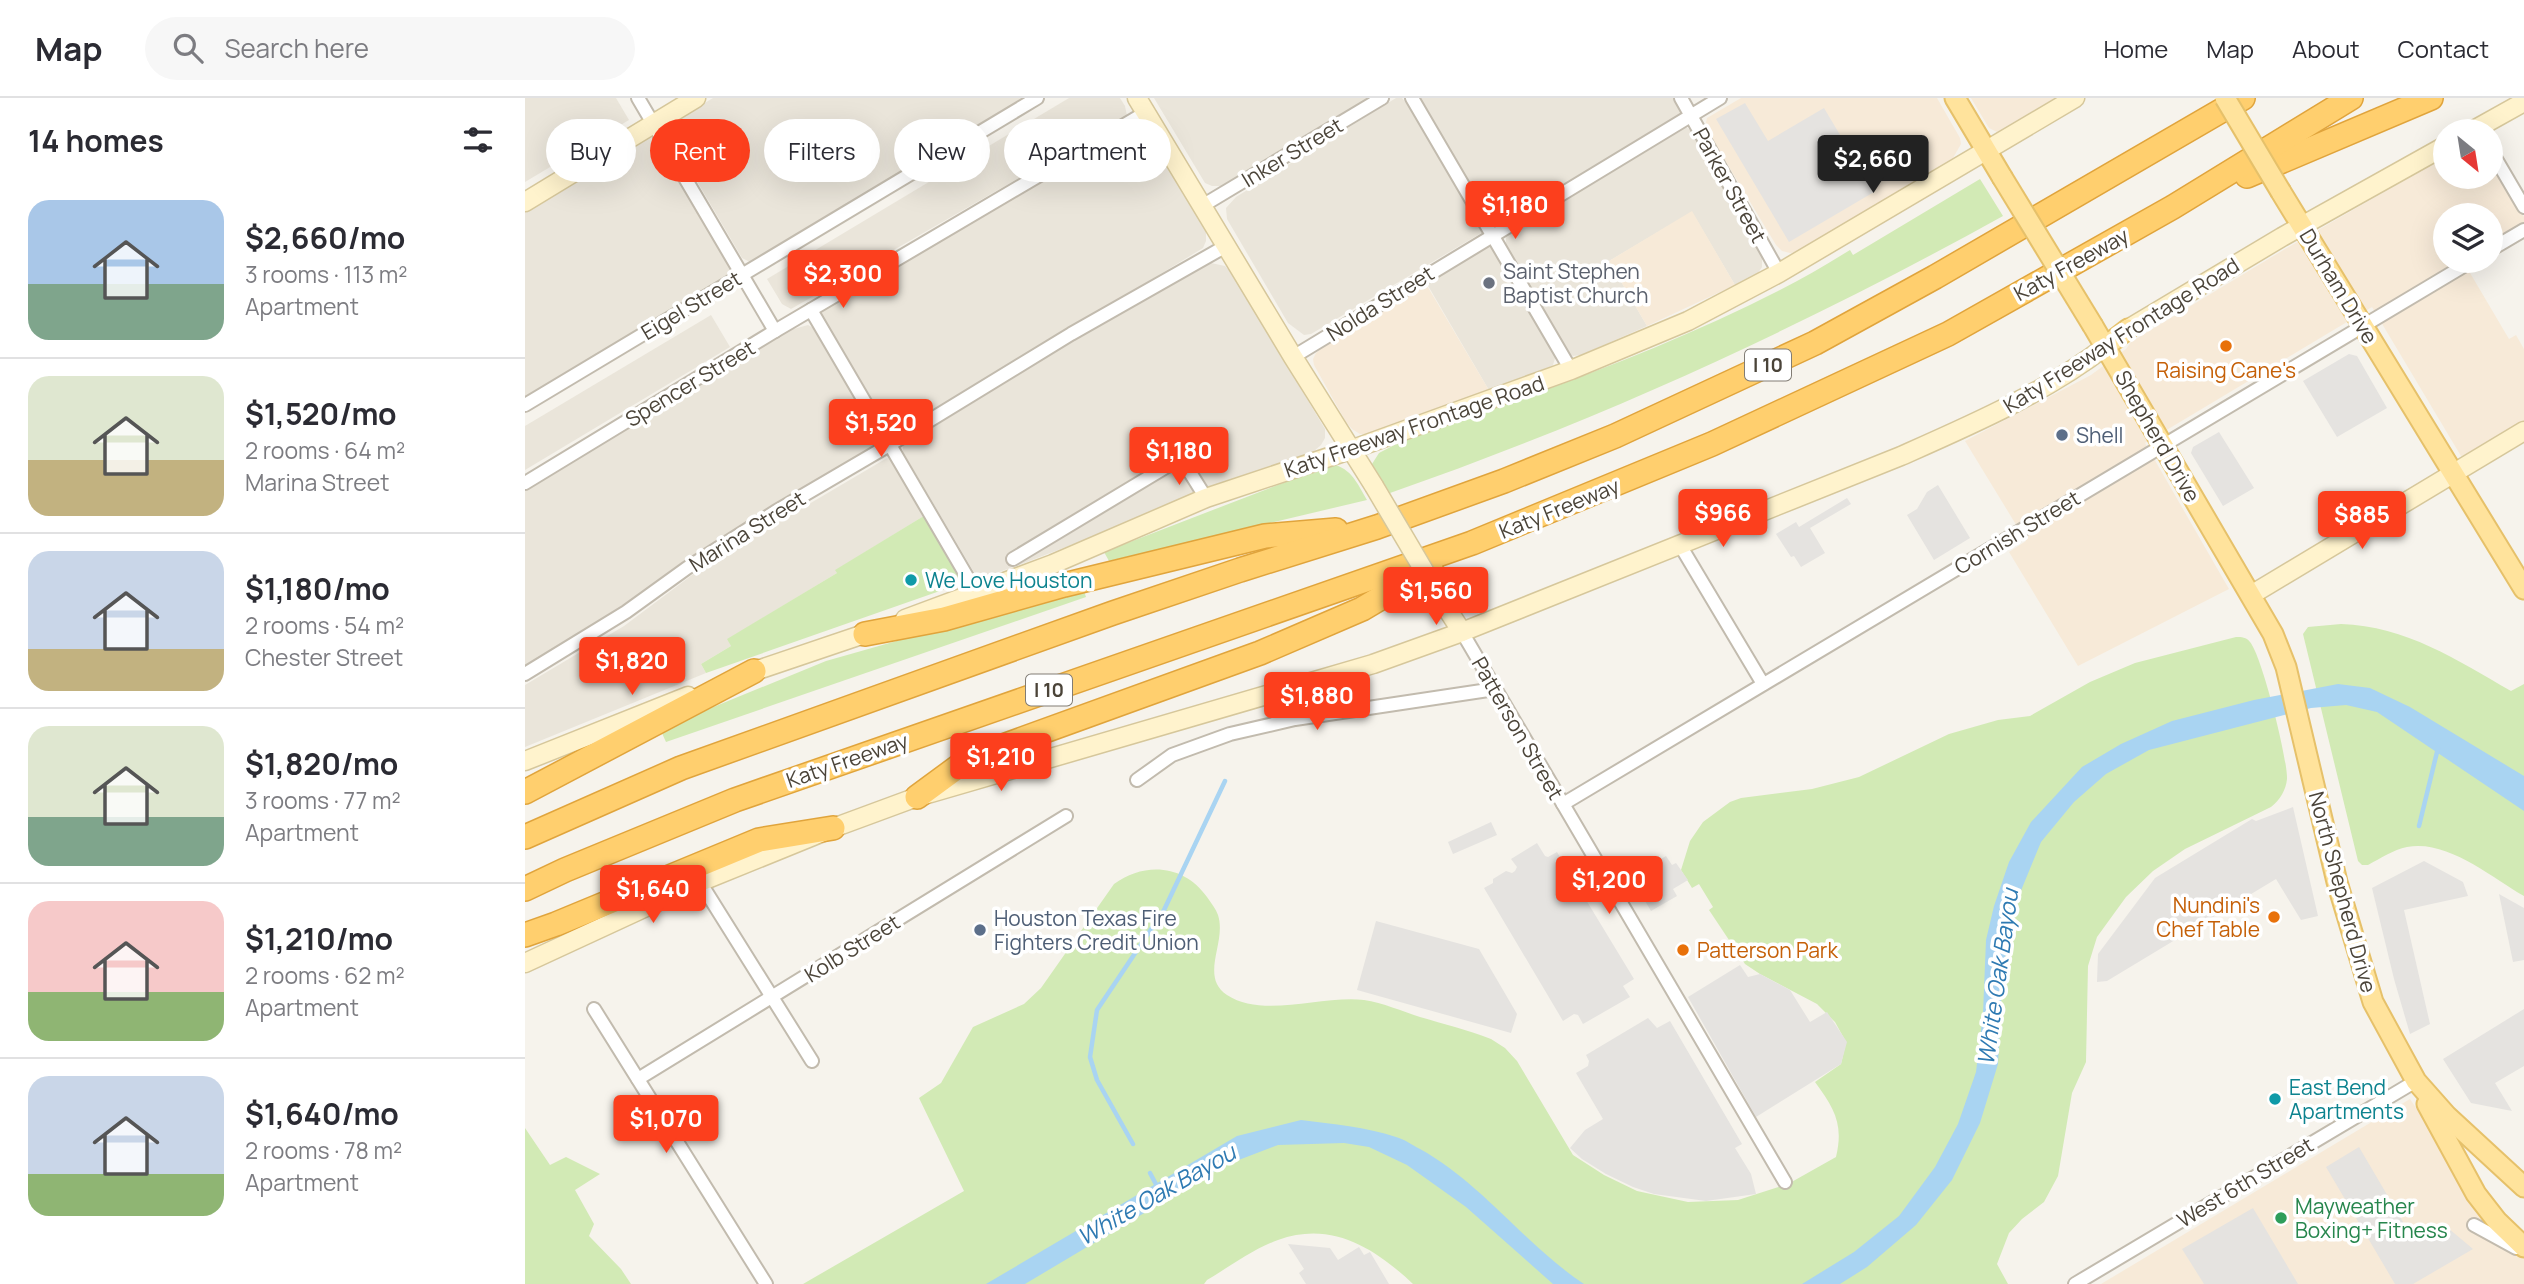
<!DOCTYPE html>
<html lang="en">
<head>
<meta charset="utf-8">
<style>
  :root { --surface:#fff; --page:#f7f7f7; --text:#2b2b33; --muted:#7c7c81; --line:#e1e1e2; --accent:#fc3f1d }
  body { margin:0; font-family:Manrope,sans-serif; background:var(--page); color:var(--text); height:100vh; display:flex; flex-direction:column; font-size:26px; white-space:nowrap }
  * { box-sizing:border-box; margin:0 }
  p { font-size:23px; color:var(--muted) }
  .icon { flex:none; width:38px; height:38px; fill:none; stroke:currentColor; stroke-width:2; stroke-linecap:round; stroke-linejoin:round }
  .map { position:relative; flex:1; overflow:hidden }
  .details { display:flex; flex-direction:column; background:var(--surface); width:525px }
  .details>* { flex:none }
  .top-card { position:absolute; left:21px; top:21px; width:665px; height:63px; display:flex; gap:14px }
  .needle { width:46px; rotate:150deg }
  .controls { position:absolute; left:1908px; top:21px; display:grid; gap:14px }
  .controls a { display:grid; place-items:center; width:70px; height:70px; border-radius:50%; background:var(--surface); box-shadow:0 7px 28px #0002; font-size:35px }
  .price { position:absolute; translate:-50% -60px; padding:0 16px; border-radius:7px; background:var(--accent); color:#fff; font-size:23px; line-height:46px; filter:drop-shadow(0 2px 4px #0008) }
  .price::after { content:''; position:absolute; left:50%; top:42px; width:21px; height:16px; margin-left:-10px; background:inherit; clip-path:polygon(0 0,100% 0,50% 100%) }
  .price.selected { background:#222; color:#fff }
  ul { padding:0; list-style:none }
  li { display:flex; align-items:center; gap:21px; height:175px; padding:0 28px }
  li+li { border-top:2px solid var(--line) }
  li span { display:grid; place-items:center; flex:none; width:196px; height:140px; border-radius:21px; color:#555 }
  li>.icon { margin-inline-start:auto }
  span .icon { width:84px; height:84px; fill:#fffc; stroke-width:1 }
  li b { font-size:30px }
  h2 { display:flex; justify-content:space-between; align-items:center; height:84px; padding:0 28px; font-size:30px }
  .pill { padding:0 24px; border-radius:32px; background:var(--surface); box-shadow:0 7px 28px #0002; font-size:24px; line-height:63px }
  .pill.selected { background:var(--accent); color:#fff }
  header { display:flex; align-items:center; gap:42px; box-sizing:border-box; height:98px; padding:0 35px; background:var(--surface); border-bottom:2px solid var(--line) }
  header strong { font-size:33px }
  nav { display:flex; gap:38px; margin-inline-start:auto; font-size:24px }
  .search { width:490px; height:63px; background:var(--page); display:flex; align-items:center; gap:18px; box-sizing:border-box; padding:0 24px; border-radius:38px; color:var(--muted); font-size:26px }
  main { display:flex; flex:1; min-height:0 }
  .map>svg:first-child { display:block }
</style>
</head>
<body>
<header>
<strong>Map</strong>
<div class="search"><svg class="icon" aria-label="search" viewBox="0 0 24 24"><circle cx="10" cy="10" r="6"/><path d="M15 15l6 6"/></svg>Search here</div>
<nav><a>Home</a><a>Map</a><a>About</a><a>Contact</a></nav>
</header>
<main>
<section class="details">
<h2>14 homes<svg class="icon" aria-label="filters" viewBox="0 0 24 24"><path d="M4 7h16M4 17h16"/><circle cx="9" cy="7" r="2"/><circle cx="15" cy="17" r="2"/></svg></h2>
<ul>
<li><span style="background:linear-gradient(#a9c7e8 60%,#7fa58c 0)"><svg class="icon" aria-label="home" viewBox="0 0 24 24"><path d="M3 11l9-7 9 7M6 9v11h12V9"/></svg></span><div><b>$2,660/mo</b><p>3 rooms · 113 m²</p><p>Apartment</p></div></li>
<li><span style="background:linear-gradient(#dfe7d0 60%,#c2b280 0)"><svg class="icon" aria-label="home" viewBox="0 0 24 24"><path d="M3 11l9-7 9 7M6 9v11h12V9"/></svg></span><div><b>$1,520/mo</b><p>2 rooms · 64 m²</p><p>Marina Street</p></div></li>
<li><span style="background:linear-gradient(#c9d6e8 70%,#c2b280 0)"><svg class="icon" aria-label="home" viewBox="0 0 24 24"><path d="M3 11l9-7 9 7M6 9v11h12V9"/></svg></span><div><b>$1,180/mo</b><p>2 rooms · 54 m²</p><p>Chester Street</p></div></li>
<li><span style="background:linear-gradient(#dfe7d0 65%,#7fa58c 0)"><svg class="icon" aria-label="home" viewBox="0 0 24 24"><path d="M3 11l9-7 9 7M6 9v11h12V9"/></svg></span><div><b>$1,820/mo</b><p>3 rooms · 77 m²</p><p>Apartment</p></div></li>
<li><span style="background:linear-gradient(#f6c9c9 65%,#8fb573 0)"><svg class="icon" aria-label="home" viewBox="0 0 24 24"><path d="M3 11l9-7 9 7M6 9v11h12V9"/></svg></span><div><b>$1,210/mo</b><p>2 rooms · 62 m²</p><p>Apartment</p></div></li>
<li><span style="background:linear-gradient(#c9d6e8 70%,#8fb573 0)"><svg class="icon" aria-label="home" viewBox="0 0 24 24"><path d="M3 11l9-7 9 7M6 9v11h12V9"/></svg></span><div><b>$1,640/mo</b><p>2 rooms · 78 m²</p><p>Apartment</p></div></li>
</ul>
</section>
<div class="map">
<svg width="1999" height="1186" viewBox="0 0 1999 1186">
  <rect width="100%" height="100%" fill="#f6f3ec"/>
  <g fill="#eae5da">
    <path d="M0 0H91L104 22 0 84Z"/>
    <path d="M188 0H502L225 164 217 160 143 34 148 24Z"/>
    <path d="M544 0H595L600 8 602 18 266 211 257 206 242 181Z"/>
    <path d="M629 0H846L696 88H687L680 85Z"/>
    <path d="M871 0H877L882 6 958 134 786 236 779 237 763 225 702 121 701 110 711 99Z"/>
    <path d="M892 0H1148L1156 15 1155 18 973 127 967 123Z"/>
    <path d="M615 24 677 124 681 134V143L678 150 374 336 364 334 297 220 296 215 299 211Z"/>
    <path d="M1161 29 1169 35 1237 153V169L1233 175 1210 187 1167 114 1084 163 1122 228 1056 257 1048 258 1043 255 981 148V138L987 132Z"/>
    <path d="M128 39 206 171V178L0 302V114L120 41Z"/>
    <path d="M962 149H966L970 152 1031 257 1028 267 1023 270 965 294 902 186Z"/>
    <path d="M686 165 700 168 706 174 800 331V340L796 347 788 354 494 467 463 478 450 476 378 354V348L582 222Z"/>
    <path d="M186 217 205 249 0 372V328Z"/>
    <path d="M283 227 292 232 356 342 355 346 99 511 0 568V389L248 241 265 232Z"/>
    <path d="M362 360 368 362 402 416 311 472 312 475 203 541 206 548 176 566 181 575 0 649V587L99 528 179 468Z"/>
  </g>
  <g fill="#f7ead8">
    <path d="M1216 0H1412L1435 40 1436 46 1428 60 1274 154 1265 155 1257 153 1251 147 1180 29 1182 20Z"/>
    <path d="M1446 0H1530L1472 34 1464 30Z"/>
    <path d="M1920 59V79H1965V66L1999 119V126L1965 146V117H1920V163H1938L1984 241 1991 237 1999 251V323L1943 357 1936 358 1847 209 1620 345 1704 491 1553 568 1484 454 1501 443 1440 343 1566 277 1601 251 1606 244 1760 151Z"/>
    <path d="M1167 113 1210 187 1122 228 1084 163Z"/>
    <path d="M901 186 965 294 843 336H835L827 331 821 324 789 267 788 261 791 255 799 248Z"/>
    <path d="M1885 1001 1950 1099 1999 1150V1186H1576Z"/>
  </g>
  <g fill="#d2eab5">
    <path d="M1455 81 1478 118C1281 227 1078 321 865 395L847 366 854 355 877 343C1005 298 1134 254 1255 192 1279 180 1302 166 1325 152L1328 157Z"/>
    <path d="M807 366C827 371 832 385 842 402L584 463 579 454Z"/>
    <path d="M402 416 434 476 432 487 181 575 176 566 206 548 202 541 312 475 310 472Z"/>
    <path d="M558 490 561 499 141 644 136 633 186 610 301 563Z"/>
    <path d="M1816 526C1881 528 1932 562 1986 593L1999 586V798C1966 779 1922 741 1882 749 1868 752 1856 760 1843 767H1837L1833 763 1778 536 1783 529Z"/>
    <path d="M1711 539C1717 539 1721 539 1725 544 1737 558 1763 662 1762 681 1761 692 1755 702 1746 709L1660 751 1628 773 1601 799 1572 839 1563 868 1561 964 1547 995 1533 1078 1519 1104 1497 1121 1484 1135 1472 1166 1483 1186H888C851 1151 807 1122 753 1142 728 1151 704 1169 682 1182L679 1186H278L439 1093 394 1000 416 985 448 929 499 906 516 890 589 786C620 763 660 767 682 799 686 805 691 811 693 817 702 845 674 878 702 897 738 921 797 897 839 902 858 905 877 913 895 919 919 926 943 932 966 941L980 950 992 963 1048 1057 1079 1077 1112 1093 1163 1104 1213 1102 1263 1086 1311 1059C1319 1026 1309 1010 1290 984L1316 966 1321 944 1310 924 1292 906 1235 876 1220 866 1184 812 1188 809 1174 786 1167 790 1156 772 1165 743 1178 724 1205 704 1216 700 1287 691 1334 679 1424 636 1473 622 1505 618 1565 584 1610 565Z"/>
    <path d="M0 1030 25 1067 41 1059 75 1076 50 1092 69 1126 64 1138 96 1171 106 1186H0Z"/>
  </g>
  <g fill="#e5e3e0">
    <path d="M1220 5 1243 43 1299 10 1349 94 1264 144 1191 21Z"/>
    <path d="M1824 256 1832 258 1862 310 1812 339 1778 283Z"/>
    <path d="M1694 334 1729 390 1698 408 1666 355 1668 349Z"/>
    <path d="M1413 387 1445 440 1409 462 1382 417 1392 411 1402 394Z"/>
    <path d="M1322 400 1326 406 1285 430 1300 455 1276 469 1269 458 1266 459 1251 436 1271 424 1274 429Z"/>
    <path d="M1768 709 1793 818 1776 822 1751 781 1582 883 1572 884 1573 856 1630 780 1727 721 1731 723Z"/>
    <path d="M966 724 972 737 928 756 923 744Z"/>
    <path d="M1012 745 1020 758 1023 759 1032 754 1109 881 1098 888 1105 899 1058 926 1053 917 1049 916 1038 923 959 790 968 785V781L981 773 987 775 990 773 992 769 986 761Z"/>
    <path d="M1141 758 1147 767 1151 765 1163 782 1148 791 1152 798 1126 813 1106 779Z"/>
    <path d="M1899 763 1938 784 1943 798 1879 812 1905 926 1885 936 1869 881 1847 790Z"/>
    <path d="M1974 796 1999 810V862L1988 864Z"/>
    <path d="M851 823 954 851 992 916 986 935 832 892Z"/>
    <path d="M1215 867 1223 879 1235 876 1265 892 1285 924 1302 914 1322 944 1316 966 1231 1019 1163 899Z"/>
    <path d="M1999 911V968L1970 985 1987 1013 1946 1005 1918 961Z"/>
    <path d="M1123 920 1132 930 1145 923 1217 1046 1210 1050 1226 1076 1231 1096 1181 1103 1129 1096 1108 1089 1081 1076 1057 1061 1045 1050 1060 1032 1078 1021 1051 975 1063 968 1064 963 1061 957Z"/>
    <path d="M1834 1049 1888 1141 1917 1125 1948 1151 1888 1186H1870L1801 1069Z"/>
    <path d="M1728 1110 1773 1186H1679L1657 1151Z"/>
    <path d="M763 1146 805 1150 813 1162 834 1149 839 1157 845 1154 864 1186H781L774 1175 779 1171Z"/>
  </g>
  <g fill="#a9d4f2">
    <path d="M1813 586 1845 590 1885 609 1999 678V713L1852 614 1821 607 1786 610 1624 652 1581 676 1549 704 1516 744 1495 795 1478 869 1473 966 1455 1025 1427 1082 1391 1127 1342 1169 1315 1186H1277L1329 1154 1374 1118 1410 1069 1433 1026 1451 974 1458 915 1461 842 1469 808 1484 764 1506 724 1557 669 1596 646 1647 623 1729 602Z"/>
    <path d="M776 1022C808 1026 841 1029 871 1039 879 1041 887 1047 895 1051 958 1086 1000 1147 1059 1186H1028L941 1109 882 1067 844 1049 819 1045 753 1047 698 1068 500 1186H461L712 1038Z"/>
  </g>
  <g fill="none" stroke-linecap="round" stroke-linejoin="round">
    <g stroke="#a9d4f2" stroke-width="4.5">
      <path d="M1894 728 1913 650"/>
      <path d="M608 1046 572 982 565 959 572 912 639 812 700 683"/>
      <path d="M625 1075 633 1090"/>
    </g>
    <defs>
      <g id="street">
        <path d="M113 0 250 233"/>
        <path d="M887 0 1046 272"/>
        <path d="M1156 0 1254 175"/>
        <path d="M1965 51 1999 109"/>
        <path d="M677 108 857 0"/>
        <path d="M1965 152 1999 132"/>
        <path d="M286 212 451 494"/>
        <path d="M768 259 1195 0"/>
        <path d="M0 307 512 0"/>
        <path d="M656 360 681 400"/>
        <path d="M0 385 250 233 620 15"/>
        <path d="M1155 447 1238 586"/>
        <path d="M488 461 679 346"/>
        <path d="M937 534 1260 1084"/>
        <path d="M0 576 101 514 162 470 250 414 366 346 546 236 701 148"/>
        <path d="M612 682 647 657 705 636 770 621 970 591"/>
        <path d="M1038 706 1947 163"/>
        <path d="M175 784 287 963"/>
        <path d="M69 911 241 1186"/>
        <path d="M113 981 541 718"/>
        <path d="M1949 1127 1991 1150"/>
        <path d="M1550 1186 1891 983"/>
      </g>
      <g id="secondary">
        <path d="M612 0 768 259 849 388"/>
        <path d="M1947 33 1999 4"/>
        <path d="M0 104 171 0"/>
        <path d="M1603 231 1757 139 1920 48"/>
        <path d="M1726 497 1999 333"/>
        <path d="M917 503 937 534"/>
        <path d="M380 521 528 466 681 400 828 351 1046 272 1163 223 1254 175 1550 0"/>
        <path d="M218 577 351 532"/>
        <path d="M0 663 163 598"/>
        <path d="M0 865 175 784 308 730 392 699 848 566 937 534 1376 358C1446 327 1520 295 1581 248"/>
      </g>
      <g id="primary">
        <path d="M1430 0 1477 79"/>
        <path d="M1756 94 1999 491"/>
        <path d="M1568 228 1748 536 1761 569 1812 784 1848 904 1891 983 1922 1018 1999 1089"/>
        <path d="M1581 248 1603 231"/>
        <path d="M1902 1006 1951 1096 1972 1123 1999 1149"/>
      </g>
      <g id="highway">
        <path d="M1722 78 1906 0"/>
        <path d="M340 536 419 521 539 487 740 438 811 432"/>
        <path d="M0 694 229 573"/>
        <path d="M392 699 445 660 735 555 837 511 906 470"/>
        <path d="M0 739 156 670 588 515 715 472 852 429 979 383 1090 338 1290 245 1410 179 1718 0"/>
        <path d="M0 791 40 772 210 702 947 445 1187 346 1423 236 1648 109 1826 0"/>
        <path d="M0 837 31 826 234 742 308 730"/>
      </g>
    </defs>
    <use href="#street" stroke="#c2bbae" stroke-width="16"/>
    <use href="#secondary" stroke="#d6c79b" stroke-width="21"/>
    <use href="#primary" stroke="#e6c16a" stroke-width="23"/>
    <use href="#highway" stroke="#e0a43c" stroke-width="26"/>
    <use href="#street" stroke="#fff" stroke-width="12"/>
    <use href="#secondary" stroke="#fff3cd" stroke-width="18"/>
    <use href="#primary" stroke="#ffe39c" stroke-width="19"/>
    <use href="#highway" stroke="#ffcf6e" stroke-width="23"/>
    <defs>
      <path id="secondary-bridge" d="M849 388 917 503"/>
      <g id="primary-bridge">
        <path d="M1700 0 1756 94"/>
        <path d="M1477 79 1568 228"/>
      </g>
    </defs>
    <use href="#secondary-bridge" stroke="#d6c79b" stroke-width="21" stroke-linecap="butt"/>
    <use href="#primary-bridge" stroke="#e6c16a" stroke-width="23" stroke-linecap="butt"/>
    <use href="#secondary-bridge" stroke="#fff3cd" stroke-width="18"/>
    <use href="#primary-bridge" stroke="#ffe39c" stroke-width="19"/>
  </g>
  <circle fill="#6b7280" stroke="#fff" stroke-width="2.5" cx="964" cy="185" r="7"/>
  <g fill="#e8710a" stroke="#fff" stroke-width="2.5">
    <circle cx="1701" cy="248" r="7"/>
    <circle cx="1749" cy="819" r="7"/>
    <circle cx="1158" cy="852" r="7"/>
  </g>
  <g fill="#5c6f8a" stroke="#fff" stroke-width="2.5">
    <circle cx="1537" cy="337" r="7"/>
    <circle cx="455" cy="832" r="7"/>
  </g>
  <g fill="#0f9aa8" stroke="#fff" stroke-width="2.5">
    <circle cx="386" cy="482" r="7"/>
    <circle cx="1750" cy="1001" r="7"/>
  </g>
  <circle fill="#2e9e5b" stroke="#fff" stroke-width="2.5" cx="1756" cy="1120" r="7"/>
  <g text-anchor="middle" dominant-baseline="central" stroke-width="7" stroke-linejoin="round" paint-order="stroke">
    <g fill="#fff" stroke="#817c74" stroke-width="2">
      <rect x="1220" y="251.5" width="46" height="31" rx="5"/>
      <rect x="501" y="576.5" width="46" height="31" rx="5"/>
    </g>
    <g font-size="19" font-weight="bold" fill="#4b4439">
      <text x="1243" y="267">I 10</text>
      <text x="524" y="592">I 10</text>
    </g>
    <g font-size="21" fill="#4b4439" stroke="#fff">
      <text transform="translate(767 54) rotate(-31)">Inker Street</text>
      <text transform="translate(1205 87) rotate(61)">Parker Street</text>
      <text transform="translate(1546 166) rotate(-29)">Katy Freeway</text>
      <text transform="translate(1814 188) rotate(59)">Durham Drive</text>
      <text transform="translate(855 205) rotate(-32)">Nolda Street</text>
      <text transform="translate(166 207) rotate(-31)">Eigel Street</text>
      <text transform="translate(1596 237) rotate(-32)">Katy Freeway Frontage Road</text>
      <text transform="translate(165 285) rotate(-31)">Spencer Street</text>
      <text transform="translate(889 328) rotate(-19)">Katy Freeway Frontage Road</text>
      <text transform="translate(1633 338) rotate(60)">Shepherd Drive</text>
      <text transform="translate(1034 410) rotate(-22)">Katy Freeway</text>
      <text transform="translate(222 433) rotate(-32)">Marina Street</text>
      <text transform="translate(1492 434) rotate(-31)">Cornish Street</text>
      <text transform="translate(993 630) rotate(60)">Patterson Street</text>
      <text transform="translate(322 662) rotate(-19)">Katy Freeway</text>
      <text transform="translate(1818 794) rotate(75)">North Shepherd Drive</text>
      <text transform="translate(327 850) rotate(-32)">Kolb Street</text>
      <text transform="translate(1720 1084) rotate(-31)">West 6th Street</text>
    </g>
    <g font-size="21" fill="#5b616d" stroke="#fff" text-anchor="start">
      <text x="978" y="173">Saint Stephen<tspan x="978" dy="24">Baptist Church</tspan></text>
    </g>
    <g font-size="21" fill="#c56008" stroke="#fff">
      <text x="1701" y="272">Raising Cane's</text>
      <text x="1735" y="807" text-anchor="end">Nundini's<tspan x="1735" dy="24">Chef Table</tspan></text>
      <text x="1172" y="852" text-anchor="start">Patterson Park</text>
    </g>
    <g font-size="21" fill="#4e5e75" stroke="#fff" text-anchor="start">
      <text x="1551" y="337">Shell</text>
      <text x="469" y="820">Houston Texas Fire<tspan x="469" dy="24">Fighters Credit Union</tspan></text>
    </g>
    <g font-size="21" fill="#0d838f" stroke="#fff" text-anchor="start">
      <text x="400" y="482">We Love Houston</text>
      <text x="1764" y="989">East Bend<tspan x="1764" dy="24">Apartments</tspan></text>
    </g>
    <g font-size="21" fill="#27864d" stroke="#fff" text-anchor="start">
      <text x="1770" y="1108">Mayweather<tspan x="1770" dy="24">Boxing+ Fitness</tspan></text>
    </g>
    <g font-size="23" font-style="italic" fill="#2e7ab2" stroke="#fff">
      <text transform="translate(1472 879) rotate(-82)">White Oak Bayou</text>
      <text transform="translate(631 1096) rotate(-30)">White Oak Bayou</text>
    </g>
  </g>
</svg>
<div class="controls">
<a><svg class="needle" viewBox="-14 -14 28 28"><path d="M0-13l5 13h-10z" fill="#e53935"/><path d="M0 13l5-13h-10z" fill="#7c7c81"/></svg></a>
<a><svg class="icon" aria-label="layers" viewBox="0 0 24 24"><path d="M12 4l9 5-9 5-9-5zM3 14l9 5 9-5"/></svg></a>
</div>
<b class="price selected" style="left:1348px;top:97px">$2,660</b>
<b class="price" style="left:990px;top:143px">$1,180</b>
<b class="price" style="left:318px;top:212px">$2,300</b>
<b class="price" style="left:356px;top:361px">$1,520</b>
<b class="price" style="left:654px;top:389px">$1,180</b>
<b class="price" style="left:1198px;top:451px">$966</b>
<b class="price" style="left:1837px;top:453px">$885</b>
<b class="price" style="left:911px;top:529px">$1,560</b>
<b class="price" style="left:107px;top:599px">$1,820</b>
<b class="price" style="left:792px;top:634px">$1,880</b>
<b class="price" style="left:476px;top:695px">$1,210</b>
<b class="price" style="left:1084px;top:818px">$1,200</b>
<b class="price" style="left:128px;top:827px">$1,640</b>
<b class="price" style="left:141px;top:1057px">$1,070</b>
<div class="top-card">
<a class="pill">Buy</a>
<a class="pill selected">Rent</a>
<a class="pill">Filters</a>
<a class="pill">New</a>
<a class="pill">Apartment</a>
</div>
</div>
</main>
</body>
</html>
